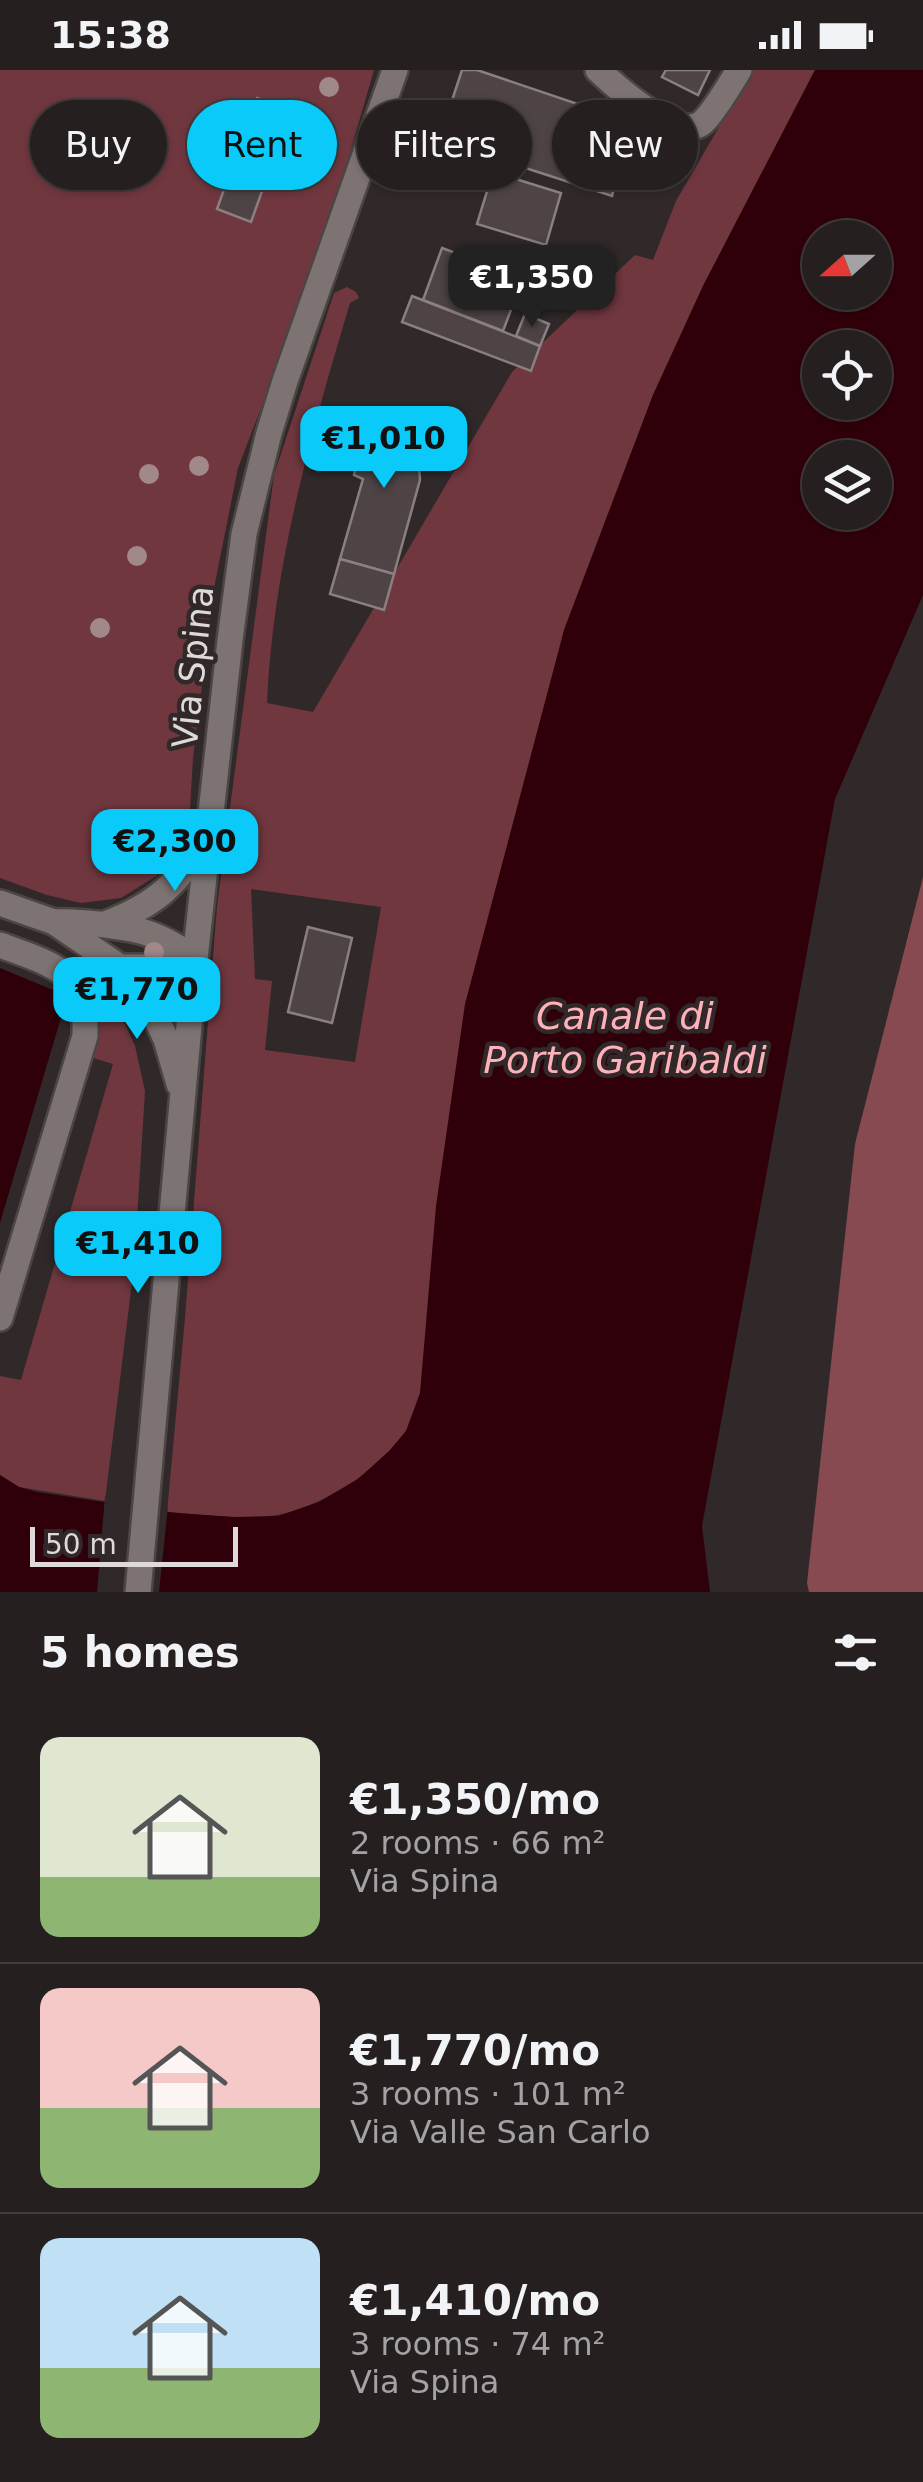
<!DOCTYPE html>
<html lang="en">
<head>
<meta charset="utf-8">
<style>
  :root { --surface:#251f1f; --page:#2d2728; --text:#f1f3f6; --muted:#a3a2a4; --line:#423d3d; --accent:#0acafa }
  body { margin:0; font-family:"DejaVu Sans",sans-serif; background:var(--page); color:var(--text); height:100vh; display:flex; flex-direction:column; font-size:38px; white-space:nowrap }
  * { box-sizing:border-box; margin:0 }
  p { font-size:32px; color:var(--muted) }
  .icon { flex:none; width:55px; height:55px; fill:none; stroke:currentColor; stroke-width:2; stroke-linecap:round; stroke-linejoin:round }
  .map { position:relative; height:1522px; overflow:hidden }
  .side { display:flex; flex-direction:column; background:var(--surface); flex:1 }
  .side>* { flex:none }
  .hud { position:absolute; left:30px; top:30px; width:865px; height:90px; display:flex; gap:20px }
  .needle { width:65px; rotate:249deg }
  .controls { position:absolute; left:802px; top:150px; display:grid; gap:20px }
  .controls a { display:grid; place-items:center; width:90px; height:90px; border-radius:50%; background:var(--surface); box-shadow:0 2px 8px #0004,0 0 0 2px var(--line); font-size:50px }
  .scale { position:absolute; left:30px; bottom:25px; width:208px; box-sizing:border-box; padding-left:10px; border:5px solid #dfd9da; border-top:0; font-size:28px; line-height:35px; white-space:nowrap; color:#dfd9da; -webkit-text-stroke:8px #312929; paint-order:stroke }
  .price { position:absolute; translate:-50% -85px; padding:0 22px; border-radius:20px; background:var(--accent); color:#111; font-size:32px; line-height:65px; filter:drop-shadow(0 2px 5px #0008) }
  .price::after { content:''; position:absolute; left:50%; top:60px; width:30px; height:22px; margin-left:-15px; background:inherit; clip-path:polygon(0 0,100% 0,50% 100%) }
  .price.active { background:#222; color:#fff }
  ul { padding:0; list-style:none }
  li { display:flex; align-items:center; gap:30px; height:250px; padding:0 40px }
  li+li { border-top:2px solid var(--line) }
  li span { display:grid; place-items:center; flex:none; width:280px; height:200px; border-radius:20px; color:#555 }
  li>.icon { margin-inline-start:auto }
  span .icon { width:120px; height:120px; fill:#fffc; stroke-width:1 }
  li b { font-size:42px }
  h2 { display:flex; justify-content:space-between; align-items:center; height:120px; padding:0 40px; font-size:42px }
  .pill { padding:0 35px; border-radius:45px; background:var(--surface); box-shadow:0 2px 8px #0004,0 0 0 2px var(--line); font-size:35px; line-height:90px }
  .pill.active { background:var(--accent); color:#111 }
  .status { display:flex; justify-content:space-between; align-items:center; height:70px; padding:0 50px; background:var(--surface); direction:ltr }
  .status svg { height:28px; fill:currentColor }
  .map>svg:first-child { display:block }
</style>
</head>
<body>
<div class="status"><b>15:38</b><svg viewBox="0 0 49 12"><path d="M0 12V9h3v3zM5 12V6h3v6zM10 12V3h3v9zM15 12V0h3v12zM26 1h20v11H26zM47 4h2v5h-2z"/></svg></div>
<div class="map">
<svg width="923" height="1522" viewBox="0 0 923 1522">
  <rect width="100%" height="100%" fill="#312929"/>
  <g fill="#70373f" fill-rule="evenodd">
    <path d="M0 0H374L323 176 238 398 214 518 193 688 190 739 181 767 158 805 121 828 81 833 47 825 0 808Z"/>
    <path d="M752 0H815L703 216 653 325 564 560 420 1323C416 1335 412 1348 407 1359 387 1396 322 1436 282 1444 246 1452 204 1444 167 1442L185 1248 217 836 274 405 334 223 347 217 356 222 359 228 350 233C311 364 273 496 267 633L313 642 512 302 635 185 653 190 676 131ZM251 819 381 837 355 992 265 980 272 911 255 909Z"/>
    <path d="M94 935 110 940 125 954 135 976 145 1021 134 1196 105 1431 19 1417 0 1405V1306L21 1310 113 994 93 988 97 959Z"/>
  </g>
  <path fill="#874a51" d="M923 807V1522H809L807 1513 855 1074Z"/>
  <g fill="#30000a" fill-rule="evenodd">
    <path d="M815 0H923V525L835 729 702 1456 710 1522H0V1405L19 1417 37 1422 176 1443 235 1447 278 1446 319 1432 358 1409 389 1381 406 1361 420 1323 436 1136 465 934 564 560 653 325 703 216ZM820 168H875V222H820ZM820 278H875V332H820ZM820 388H875V442H820Z"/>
    <path d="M0 898 58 922 63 930V941L0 1153Z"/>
  </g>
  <path fill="#312929" d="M105 1426 168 1436 159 1522H97Z"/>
  <g fill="#4e4445" stroke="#8a8081" stroke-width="2.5">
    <path d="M462 0H477L631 52 612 126 439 70Z"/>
    <path d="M666 0H710L698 25 662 7Z"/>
    <path d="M257 28 291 40 251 152 217 139Z"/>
    <path d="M493 102 561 123 546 175 477 154Z"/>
    <path d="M442 178 523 208 503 261 423 230Z"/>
    <path d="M597 184 607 191 590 217 580 210Z"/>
    <path d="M412 226 540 276 531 301 402 252Z"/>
    <path d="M525 244 549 254 540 276 516 266Z"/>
    <path d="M415 342 420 410 394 504 340 489 363 409 354 405 366 347Z"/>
    <path d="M340 489 394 504 384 540 330 524Z"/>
    <path d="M308 857 352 868 332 953 288 942Z"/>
  </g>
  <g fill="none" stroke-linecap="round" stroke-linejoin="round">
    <defs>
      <g id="minor">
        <path d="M598 0C616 17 679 74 703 52 714 42 731 13 739 0"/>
        <path d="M0 833 54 852 120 897 140 918 155 946 166 969 179 1014"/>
        <path d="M54 852C66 851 75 852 87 853 135 858 155 860 195 889"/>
        <path d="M105 854C158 834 175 815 206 770"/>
        <path d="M0 875C26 885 70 896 81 925 86 938 85 953 85 966L0 1248"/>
        <path d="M120 897H157L195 889"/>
        <path d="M138 1522 195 889 230 570 244 464 269 363 285 311 395 0"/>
      </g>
    </defs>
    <use href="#minor" stroke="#4c4546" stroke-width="30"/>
    <use href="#minor" stroke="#7d7373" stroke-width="25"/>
  </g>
  <g fill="#a18889">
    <circle cx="329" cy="17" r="10"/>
    <circle cx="199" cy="396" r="10"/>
    <circle cx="149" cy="404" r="10"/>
    <circle cx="137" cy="486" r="10"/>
    <circle cx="100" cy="558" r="10"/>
    <circle cx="154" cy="882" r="10"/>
  </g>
  <g text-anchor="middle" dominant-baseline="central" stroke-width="9" stroke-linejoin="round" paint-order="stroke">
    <g font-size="35" fill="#dfd9da" stroke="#312929">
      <text transform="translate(193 597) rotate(-84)">Via Spina</text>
    </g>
    <g font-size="38" font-style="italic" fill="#feb1b8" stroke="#312929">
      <text x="625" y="946">Canale di<tspan x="625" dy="44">Porto Garibaldi</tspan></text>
    </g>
  </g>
</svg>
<div class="controls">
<a><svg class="needle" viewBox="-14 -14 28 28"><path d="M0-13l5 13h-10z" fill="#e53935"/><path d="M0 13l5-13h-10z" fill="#a3a2a4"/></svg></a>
<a><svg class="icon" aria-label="locate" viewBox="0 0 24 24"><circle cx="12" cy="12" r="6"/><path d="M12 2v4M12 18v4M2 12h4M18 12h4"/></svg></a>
<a><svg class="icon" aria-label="layers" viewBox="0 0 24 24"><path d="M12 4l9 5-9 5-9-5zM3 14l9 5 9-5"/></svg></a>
</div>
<div class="scale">50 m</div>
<b class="price active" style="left:532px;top:260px">€1,350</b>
<b class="price" style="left:384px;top:421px">€1,010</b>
<b class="price" style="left:175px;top:824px">€2,300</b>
<b class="price" style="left:137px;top:972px">€1,770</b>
<b class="price" style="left:138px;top:1226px">€1,410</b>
<div class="hud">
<a class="pill">Buy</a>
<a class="pill active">Rent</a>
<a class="pill">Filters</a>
<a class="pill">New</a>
</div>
</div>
<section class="side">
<h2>5 homes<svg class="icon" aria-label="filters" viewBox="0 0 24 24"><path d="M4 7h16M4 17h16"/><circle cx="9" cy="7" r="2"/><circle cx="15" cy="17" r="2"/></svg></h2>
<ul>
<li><span style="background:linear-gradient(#dfe7d0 70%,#8fb573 0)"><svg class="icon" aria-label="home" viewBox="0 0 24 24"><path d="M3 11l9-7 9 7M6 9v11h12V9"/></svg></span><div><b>€1,350/mo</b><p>2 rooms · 66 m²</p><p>Via Spina</p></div></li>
<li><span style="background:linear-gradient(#f6c9c9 60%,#8fb573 0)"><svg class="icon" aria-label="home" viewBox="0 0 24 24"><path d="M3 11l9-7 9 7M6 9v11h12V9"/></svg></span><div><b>€1,770/mo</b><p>3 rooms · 101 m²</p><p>Via Valle San Carlo</p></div></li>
<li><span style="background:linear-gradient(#bfe0f5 65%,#8fb573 0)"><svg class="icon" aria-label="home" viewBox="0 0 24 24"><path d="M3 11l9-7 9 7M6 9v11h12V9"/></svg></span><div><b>€1,410/mo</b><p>3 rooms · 74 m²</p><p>Via Spina</p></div></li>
</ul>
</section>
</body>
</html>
